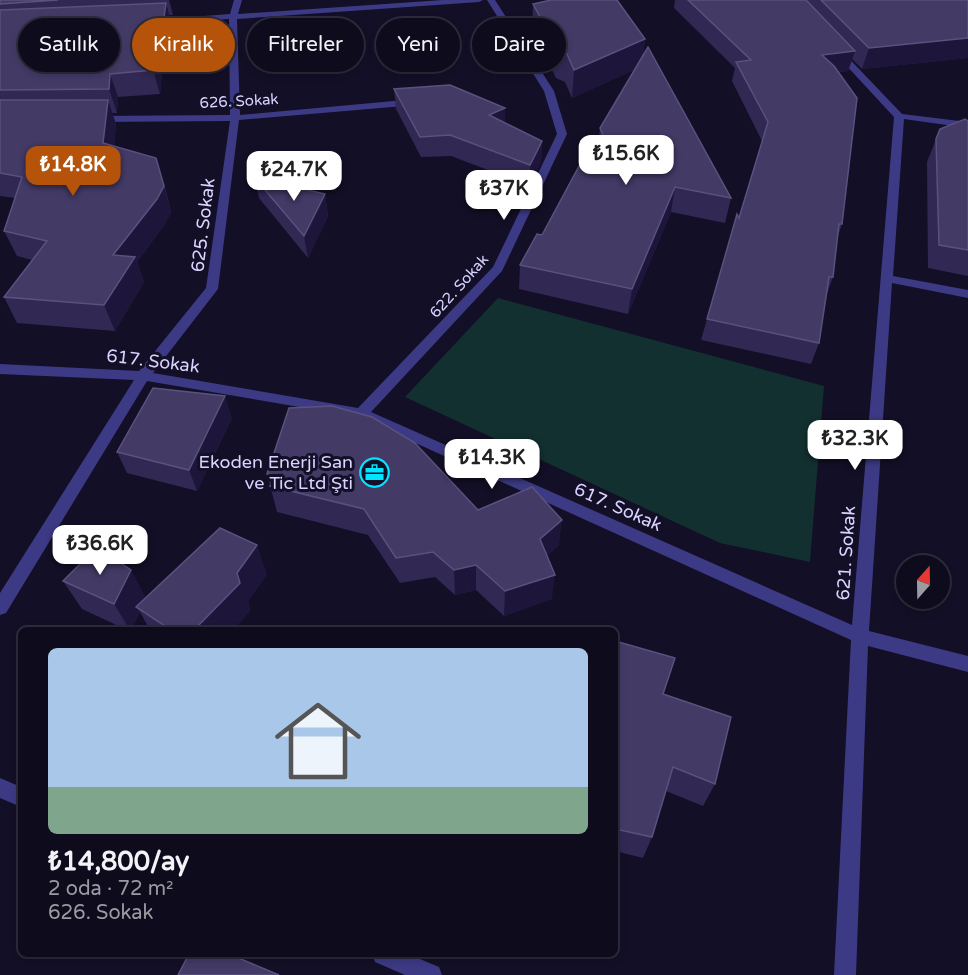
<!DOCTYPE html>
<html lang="tr">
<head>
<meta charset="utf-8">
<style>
  :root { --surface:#0e0b1c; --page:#1c1929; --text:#f1f3f6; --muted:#9b9ba3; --line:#2e2b3b; --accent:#b45309 }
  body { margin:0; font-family:"Varela Round",sans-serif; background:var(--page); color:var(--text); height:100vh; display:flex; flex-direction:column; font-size:22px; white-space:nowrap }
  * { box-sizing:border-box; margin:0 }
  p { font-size:20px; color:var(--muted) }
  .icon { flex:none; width:33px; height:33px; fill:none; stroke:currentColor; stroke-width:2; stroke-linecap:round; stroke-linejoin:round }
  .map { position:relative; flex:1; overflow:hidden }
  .side { position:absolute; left:18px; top:627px; width:600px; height:330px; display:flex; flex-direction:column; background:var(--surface); border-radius:9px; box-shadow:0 3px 9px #0003,0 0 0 2px var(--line) }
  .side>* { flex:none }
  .guide { position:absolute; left:18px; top:18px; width:600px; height:54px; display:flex; gap:12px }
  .needle { width:39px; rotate:20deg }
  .fabs { position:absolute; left:896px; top:555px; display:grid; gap:12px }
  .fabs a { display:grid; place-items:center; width:54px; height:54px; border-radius:50%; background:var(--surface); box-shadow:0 3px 9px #0003,0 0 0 2px var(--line); font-size:30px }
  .price { position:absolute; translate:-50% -51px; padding:0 14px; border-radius:12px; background:#fff; color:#222; font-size:20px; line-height:39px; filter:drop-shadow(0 2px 3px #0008) }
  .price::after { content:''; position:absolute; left:50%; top:36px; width:18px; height:14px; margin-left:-9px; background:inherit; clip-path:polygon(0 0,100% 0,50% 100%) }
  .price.active { background:var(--accent); color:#fff }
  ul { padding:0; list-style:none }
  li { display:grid; align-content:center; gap:12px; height:318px; padding:0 30px }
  li span { display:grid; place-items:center; height:186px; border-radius:9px; color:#555 }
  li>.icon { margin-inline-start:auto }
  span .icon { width:108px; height:108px; fill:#fffc; stroke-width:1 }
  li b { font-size:26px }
  .pill { padding:0 21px; border-radius:27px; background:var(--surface); box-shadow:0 3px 9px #0003,0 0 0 2px var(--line); font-size:21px; line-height:54px }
  .pill.active { background:var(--accent); color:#fff }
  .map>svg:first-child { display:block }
</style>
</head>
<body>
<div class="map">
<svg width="968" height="975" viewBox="0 0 968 975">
  <rect width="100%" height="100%" fill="#130f26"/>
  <path fill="#12302f" d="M498 298 824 386 810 562 720 543 405 397Z"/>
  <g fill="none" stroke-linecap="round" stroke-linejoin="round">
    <g fill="#3d3a85" fill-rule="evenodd">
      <path d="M234 0H242L238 14 443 0H483L479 2 237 19 240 115 416 99 421 102 416 105 239 120 218 289 153 373 358 408 493 267 557 134 544 91 487 0H495L554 91 567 134 502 271 371 412 852 625 894 117 832 50 839 48 902 114 968 122V128L904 119 893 276 968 290V298L892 283 869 631 968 656V672L868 646 856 975H834L851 640 358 417 147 381 6 613 0 615V593L134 380 0 374V364L139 371 206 288 230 121 93 122 88 119 93 116 230 115 229 19 150 24 146 22 150 20 230 14Z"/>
      <path d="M0 778 21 787V807L0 798Z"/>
      <path d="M372 954H408L439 967 442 975H405L375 962Z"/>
    </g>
  </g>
  <g fill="#312854">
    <path d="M0 0H169L173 15H169L172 25 168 63 163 64 160 94 118 97 117 113H112L116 124 114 146 164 183 171 212 165 224 137 262 144 282 115 331 17 323 4 297 32 260 17 256 4 231 15 198 0 196Z"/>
    <path d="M675 0H968V58L862 69 852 59 848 71 838 72 842 224 837 239 833 277 827 294 819 343 811 364 701 340 707 319 762 141 732 81 735 68 674 8Z"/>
    <path d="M533 4 645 39 643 55 731 198 725 223 671 212 628 314 519 289 520 265 542 235 598 144 600 128 634 70 572 98 565 82 556 78 532 30Z"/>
    <path d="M394 89 505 123 542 141 541 162 530 186 451 156 421 157 396 109Z"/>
    <path d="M968 121V276L928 268 927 162 940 129Z"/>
    <path d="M254 177 325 194 328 216 308 258 259 198Z"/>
    <path d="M289 408 478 510 559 545 547 556 552 599 504 616 476 590 455 595 435 577 400 583 368 535 277 512 267 474Z"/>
    <path d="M232 418 197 491 127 473 117 452Z"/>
    <path d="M267 574 248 601 250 611 233 630H150L140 612 131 630H127L82 609 63 581 146 597Z"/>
    <path d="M615 641 663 694 715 784 703 806 666 791 652 837 643 858 615 851Z"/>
  </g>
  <g fill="#1d163a">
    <path d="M166 3 172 25 168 63 163 64 160 94 153 70 156 41Z"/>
    <path d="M968 38V58L862 69 869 48Z"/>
    <path d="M645 39 641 67 572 98 574 70Z"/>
    <path d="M855 51 848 71 817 74 822 55Z"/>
    <path d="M110 74 118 97 117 113 109 89Z"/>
    <path d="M108 100 116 124 112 167 103 143Z"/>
    <path d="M505 108V129L489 115Z"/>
    <path d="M542 141 541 162 530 186V165Z"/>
    <path d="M156 158 171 212 165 224 137 262 144 282 115 331 104 305 113 255Z"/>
    <path d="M675 187 671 212 628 314 632 289Z"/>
    <path d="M325 194 328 216 308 258 304 236Z"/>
    <path d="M225 396 232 418 197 491 189 470Z"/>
    <path d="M562 520 559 545 538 564 540 539Z"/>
    <path d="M257 545 267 574 248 601 250 611 233 630H194Z"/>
    <path d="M476 565V590L455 595 454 570Z"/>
    <path d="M131 570 146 598 136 607 140 612 131 630H130L114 604Z"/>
    <path d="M555 575 552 599 504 616 505 591Z"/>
  </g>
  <g fill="#433a66" stroke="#5a527e" stroke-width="1.5">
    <path d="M0 0H58L0 4Z"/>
    <path d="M551 0H617L645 39 574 70 567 54 558 50 533 4Z"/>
    <path d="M688 0H806L855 51 822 55 834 66 857 98 842 224H839L833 277H829L819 343 707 319 737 214 739 218 768 122 736 62 751 60Z"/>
    <path d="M821 0H968V38L869 48Z"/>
    <path d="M166 3 161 40 156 41 153 70 110 74 109 89 0 90V10Z"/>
    <path d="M648 47 731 198 675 187 632 289 520 265 537 234 542 235 592 142 610 150 600 128Z"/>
    <path d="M450 85 505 108 489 115 542 141 530 165 450 135 420 137 394 89Z"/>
    <path d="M0 100H108L103 143 156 158 164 186 157 199 113 255 135 257 104 305 4 297 47 241 4 231 22 177 0 173Z"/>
    <path d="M965 119 968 121V250L939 245 936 139 940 129Z"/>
    <path d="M254 177 325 194 304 236Z"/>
    <path d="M153 388 225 396 189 470 117 452Z"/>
    <path d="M332 406 372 417 415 443 478 510 532 487 562 520 540 539 555 575 505 591 476 565 454 570 433 552 396 558 364 509 270 486 280 476 267 474 289 408Z"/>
    <path d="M220 528 257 545 237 573 240 583 194 630H171L136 607Z"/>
    <path d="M97 547 131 570 114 604 63 581Z"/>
    <path d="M615 641 675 658 663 694 731 717 715 784 673 767 652 837 615 829Z"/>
    <path d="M189 954H229L279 975H178Z"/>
  </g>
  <defs>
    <symbol id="office-ring" viewBox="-11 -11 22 22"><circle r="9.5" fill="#130f26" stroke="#00e5ff" stroke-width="1.5"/><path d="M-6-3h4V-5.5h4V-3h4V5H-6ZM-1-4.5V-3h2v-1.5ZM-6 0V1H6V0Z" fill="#00e5ff"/></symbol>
  </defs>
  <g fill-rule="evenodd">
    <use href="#office-ring" x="358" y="456" width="33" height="33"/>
  </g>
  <g text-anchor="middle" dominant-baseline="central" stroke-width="6" stroke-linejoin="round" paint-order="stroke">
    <g font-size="15" fill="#d9d4ff" stroke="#130f26">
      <text transform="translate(239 101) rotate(-3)">626. Sokak</text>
      <text transform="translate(459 286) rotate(-48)">622. Sokak</text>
    </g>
    <g font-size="18" fill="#d9d4ff" stroke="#130f26">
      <text transform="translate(203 225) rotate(-83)">625. Sokak</text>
      <text transform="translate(153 361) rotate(7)">617. Sokak</text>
      <text transform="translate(618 507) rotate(24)">617. Sokak</text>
      <text transform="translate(846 553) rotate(-86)">621. Sokak</text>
    </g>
    <g font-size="18" fill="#d9d4ff" stroke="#130f26" text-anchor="end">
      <text x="353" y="462">Ekoden Enerji San<tspan x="353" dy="21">ve Tic Ltd Şti</tspan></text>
    </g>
  </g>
</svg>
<div class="fabs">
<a><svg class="needle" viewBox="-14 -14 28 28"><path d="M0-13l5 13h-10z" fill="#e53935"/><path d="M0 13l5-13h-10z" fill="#9b9ba3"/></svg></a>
</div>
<b class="price" style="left:626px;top:186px">₺15.6K</b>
<b class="price active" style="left:73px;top:197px">₺14.8K</b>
<b class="price" style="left:294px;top:202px">₺24.7K</b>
<b class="price" style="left:504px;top:221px">₺37K</b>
<b class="price" style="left:855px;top:471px">₺32.3K</b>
<b class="price" style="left:492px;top:490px">₺14.3K</b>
<b class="price" style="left:100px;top:576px">₺36.6K</b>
<div class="guide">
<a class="pill">Satılık</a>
<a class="pill active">Kiralık</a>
<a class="pill">Filtreler</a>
<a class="pill">Yeni</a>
<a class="pill">Daire</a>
</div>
<section class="side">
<ul>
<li><span style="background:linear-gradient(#a9c7e8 75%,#7fa58c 0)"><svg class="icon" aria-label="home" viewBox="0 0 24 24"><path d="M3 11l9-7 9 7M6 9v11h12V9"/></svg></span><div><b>₺14,800/ay</b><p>2 oda · 72 m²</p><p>626. Sokak</p></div></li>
</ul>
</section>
</div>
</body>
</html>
